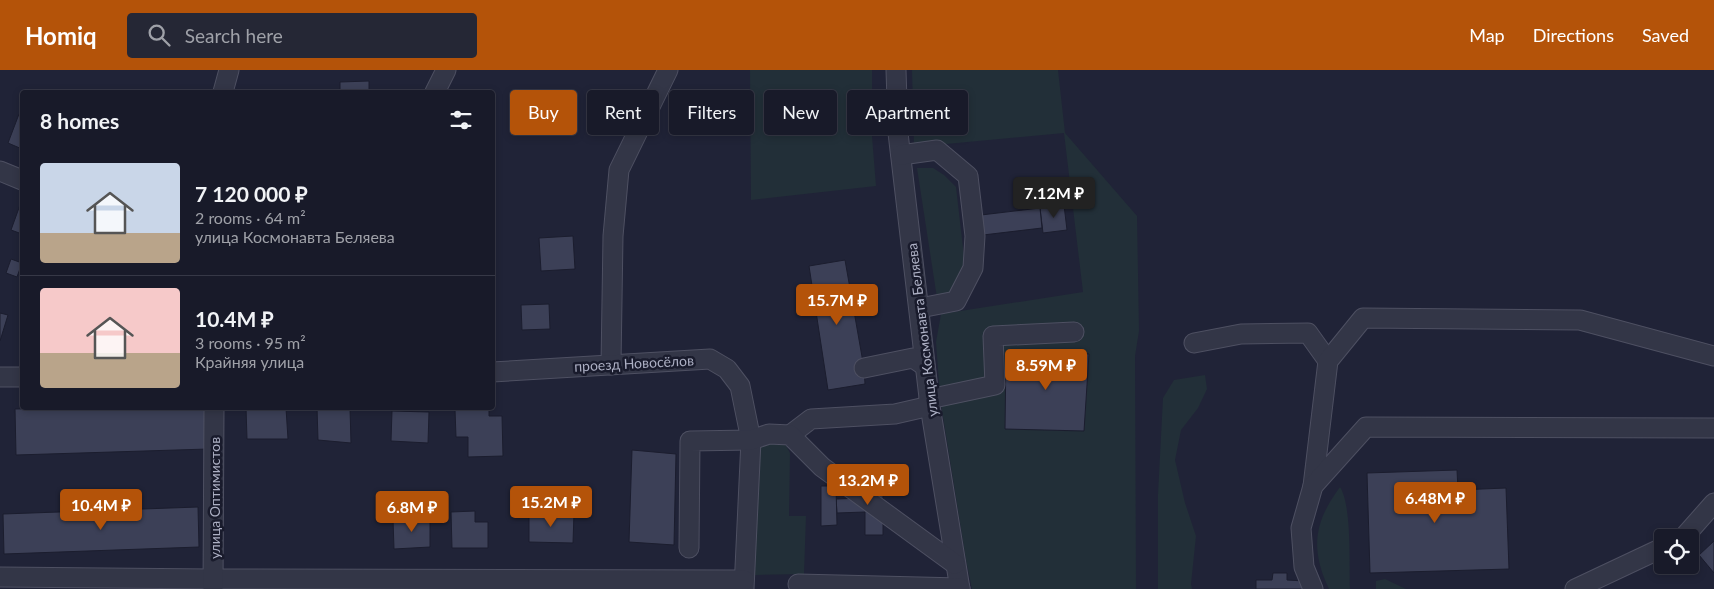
<!DOCTYPE html>
<html lang="en">
<head>
<meta charset="utf-8">
<style>
  :root { --surface:#181a29; --page:#252735; --text:#f1f3f6; --muted:#9fa1a8; --line:#363846; --accent:#b45309 }
  body { margin:0; font-family:Lato,sans-serif; background:var(--page); color:var(--text); height:100vh; display:flex; flex-direction:column; font-size:19px; white-space:nowrap }
  * { box-sizing:border-box; margin:0 }
  p { font-size:16px; color:var(--muted) }
  .icon { flex:none; width:28px; height:28px; fill:none; stroke:currentColor; stroke-width:2; stroke-linecap:round; stroke-linejoin:round }
  .map { position:relative; flex:1; overflow:hidden }
  .side { position:absolute; left:20px; top:20px; width:475px; height:320px; display:flex; flex-direction:column; background:var(--surface); border-radius:5px; box-shadow:0 2px 8px #0003,0 0 0 1px var(--line) }
  .side>* { flex:none }
  .banner { position:absolute; left:510px; top:20px; width:475px; height:45px; display:flex; gap:10px }
  .fabs { position:absolute; left:1654px; top:459px; display:grid; gap:10px }
  .fabs a { display:grid; place-items:center; width:45px; height:45px; border-radius:5px; background:var(--surface); box-shadow:0 2px 8px #0003,0 0 0 1px var(--line); font-size:25px }
  .price { position:absolute; translate:-50% -42px; padding:0 11px; border-radius:5px; background:var(--accent); color:#fff; font-size:16px; line-height:32px; filter:drop-shadow(0 1px 2px #0008) }
  .price::after { content:''; position:absolute; left:50%; top:30px; width:15px; height:11px; margin-left:-8px; background:inherit; clip-path:polygon(0 0,100% 0,50% 100%) }
  .price.current { background:#222; color:#fff }
  ul { padding:0; list-style:none }
  li { display:flex; align-items:center; gap:15px; height:125px; padding:0 20px }
  li+li { border-top:1px solid var(--line) }
  li span { display:grid; place-items:center; flex:none; width:140px; height:100px; border-radius:5px; color:#555 }
  li>.icon { margin-inline-start:auto }
  span .icon { width:60px; height:60px; fill:#fffc; stroke-width:1 }
  li b { font-size:21px }
  h2 { display:flex; justify-content:space-between; align-items:center; height:60px; padding:0 20px; font-size:21px }
  .chip { padding:0 18px; border-radius:5px; background:var(--surface); box-shadow:0 2px 8px #0003,0 0 0 1px var(--line); font-size:18px; line-height:45px }
  .chip.current { background:var(--accent); color:#fff }
  header { display:flex; align-items:center; gap:30px; box-sizing:border-box; height:70px; padding:0 25px; background:var(--accent); color:#fff }
  header strong { font-size:24px }
  nav { display:flex; gap:28px; margin-inline-start:auto; font-size:18px }
  .search { width:350px; height:45px; background:var(--page); display:flex; align-items:center; gap:12px; box-sizing:border-box; padding:0 18px; border-radius:5px; color:var(--muted); font-size:19px }
  .map>svg:first-child { display:block }
</style>
</head>
<body>
<header>
<strong>Homiq</strong>
<div class="search"><svg class="icon" aria-label="search" viewBox="0 0 24 24"><circle cx="10" cy="10" r="6"/><path d="M15 15l6 6"/></svg>Search here</div>
<nav><a>Map</a><a>Directions</a><a>Saved</a></nav>
</header>
<div class="map">
<svg width="1714" height="519" viewBox="0 0 1714 519">
  <rect width="100%" height="100%" fill="#202337"/>
  <g fill="#222f38">
    <path d="M750 0H872V66L876 116 751 130Z"/>
    <path d="M912 0H1058L1065 63 1137 146 1139 261 1135 286 1136 519H972L966 490 940 328 936 272 941 244 1083 222 1064 63 914 77Z"/>
    <path d="M917 98H933L944 105 956 117 965 195 950 224 937 228Z"/>
    <path d="M1205 305 1207 319 1198 338 1181 360 1175 390 1185 433 1196 466 1191 514 1192 519H1158V424L1163 328 1174 310Z"/>
    <path d="M783 370 790 383 789 446H806L804 504 755 505 757 383 762 374Z"/>
    <path d="M1340 417C1352 436 1349 494 1350 519H1329C1310 479 1314 452 1340 417Z"/>
    <path d="M1385 509 1406 519H1376V511Z"/>
  </g>
  <g fill="#3c4057" stroke="#1b1d2e">
    <path d="M369 11V22H340V12Z"/>
    <path d="M19 44 22 45V79L8 73Z"/>
    <path d="M20 135 22 136V164L11 160Z"/>
    <path d="M1064 135 1067 160 1043 163 1040 138Z"/>
    <path d="M1040 138 1042 158 983 165 981 145Z"/>
    <path d="M573 166 575 199 541 201 539 168Z"/>
    <path d="M11 189 22 193 17 207 6 203Z"/>
    <path d="M845 190 864 298 865 314 828 320 809 196Z"/>
    <path d="M549 234 550 259 522 260 521 235Z"/>
    <path d="M0 243 8 245 0 271Z"/>
    <path d="M1006 282 1089 284 1084 361 1005 359Z"/>
    <path d="M71 338H207L208 379 16 385 15 339Z"/>
    <path d="M246 338H286L288 369H247Z"/>
    <path d="M317 338H350L351 373 318 370Z"/>
    <path d="M489 339V346H502L503 386 468 387V367H456L455 340Z"/>
    <path d="M392 341 429 342 428 373 391 371Z"/>
    <path d="M632 380 676 384 674 475 629 472Z"/>
    <path d="M1457 400 1458 420 1506 418 1509 499 1370 503 1367 403Z"/>
    <path d="M865 407H883V465H865V442L837 443 836 429 865 428Z"/>
    <path d="M821 416H836L837 455 821 456Z"/>
    <path d="M198 437 199 477 4 484 3 444Z"/>
    <path d="M475 441V452H488V478H452L451 442Z"/>
    <path d="M529 443H574L573 473 529 472Z"/>
    <path d="M430 447V477L394 479 393 449Z"/>
    <path d="M1714 471V503L1699 485Z"/>
    <path d="M1273 503H1287V510L1304 511V519H1256V510H1272Z"/>
  </g>
  <g fill="none" stroke-linecap="round" stroke-linejoin="round">
    <defs>
      <g id="minor">
        <path d="M896 0 898 63 930 336 960 519"/>
        <path d="M223 22 229 0"/>
        <path d="M435 22 446 0"/>
        <path d="M901 85 937 80 968 106 975 166 973 198 956 231 920 238"/>
        <path d="M0 101 22 110"/>
        <path d="M1194 273 1241 264 1308 263 1328 291"/>
        <path d="M611 295 613 166 619 100 668 0"/>
        <path d="M864 298 913 288 925 296"/>
        <path d="M492 302 710 289 727 299 740 316 751 370 744 519"/>
        <path d="M0 307H22"/>
        <path d="M929 329 995 315 993 266 1074 262"/>
        <path d="M790 365 811 349 895 344 930 336"/>
        <path d="M1313 416 1328 291 1363 248 1580 250 1714 286"/>
        <path d="M1683 468 1714 433"/>
        <path d="M689 478 690 371 751 370 769 364 790 365 822 397 955 494"/>
        <path d="M0 507 213 509 744 510"/>
        <path d="M798 514 960 518"/>
        <path d="M213 519 214 338"/>
        <path d="M1313 519 1304 497 1301 458 1313 416 1366 357 1714 358"/>
        <path d="M1575 519 1662 478"/>
      </g>
    </defs>
    <use href="#minor" stroke="#4e5062" stroke-width="21"/>
    <use href="#minor" stroke="#333647" stroke-width="19"/>
  </g>
  <g text-anchor="middle" dominant-baseline="central" stroke-width="5" stroke-linejoin="round" paint-order="stroke">
    <g font-size="14" fill="#adb0c4" stroke="#191b2c">
      <text transform="translate(922 260) rotate(-97)">улица Космонавта Беляева</text>
      <text transform="translate(634 293) rotate(-3)">проезд Новосёлов</text>
      <text transform="translate(214 428) rotate(-90)">улица Оптимистов</text>
    </g>
  </g>
</svg>
<div class="fabs">
<a><svg class="icon" aria-label="locate" viewBox="0 0 24 24"><circle cx="12" cy="12" r="6"/><path d="M12 2v4M12 18v4M2 12h4M18 12h4"/></svg></a>
</div>
<b class="price current" style="left:1054px;top:149px">7.12M ₽</b>
<b class="price" style="left:837px;top:256px">15.7M ₽</b>
<b class="price" style="left:1046px;top:321px">8.59M ₽</b>
<b class="price" style="left:868px;top:436px">13.2M ₽</b>
<b class="price" style="left:1435px;top:454px">6.48M ₽</b>
<b class="price" style="left:551px;top:458px">15.2M ₽</b>
<b class="price" style="left:101px;top:461px">10.4M ₽</b>
<b class="price" style="left:412px;top:463px">6.8M ₽</b>
<div class="banner">
<a class="chip current">Buy</a>
<a class="chip">Rent</a>
<a class="chip">Filters</a>
<a class="chip">New</a>
<a class="chip">Apartment</a>
</div>
<section class="side">
<h2>8 homes<svg class="icon" aria-label="filters" viewBox="0 0 24 24"><path d="M4 7h16M4 17h16"/><circle cx="9" cy="7" r="2"/><circle cx="15" cy="17" r="2"/></svg></h2>
<ul>
<li><span style="background:linear-gradient(#c9d6e8 70%,#b9a48a 0)"><svg class="icon" aria-label="home" viewBox="0 0 24 24"><path d="M3 11l9-7 9 7M6 9v11h12V9"/></svg></span><div><b>7 120 000 ₽</b><p>2 rooms · 64 m²</p><p>улица Космонавта Беляева</p></div></li>
<li><span style="background:linear-gradient(#f6c9c9 65%,#b9a48a 0)"><svg class="icon" aria-label="home" viewBox="0 0 24 24"><path d="M3 11l9-7 9 7M6 9v11h12V9"/></svg></span><div><b>10.4M ₽</b><p>3 rooms · 95 m²</p><p>Крайняя улица</p></div></li>
</ul>
</section>
</div>
</body>
</html>
